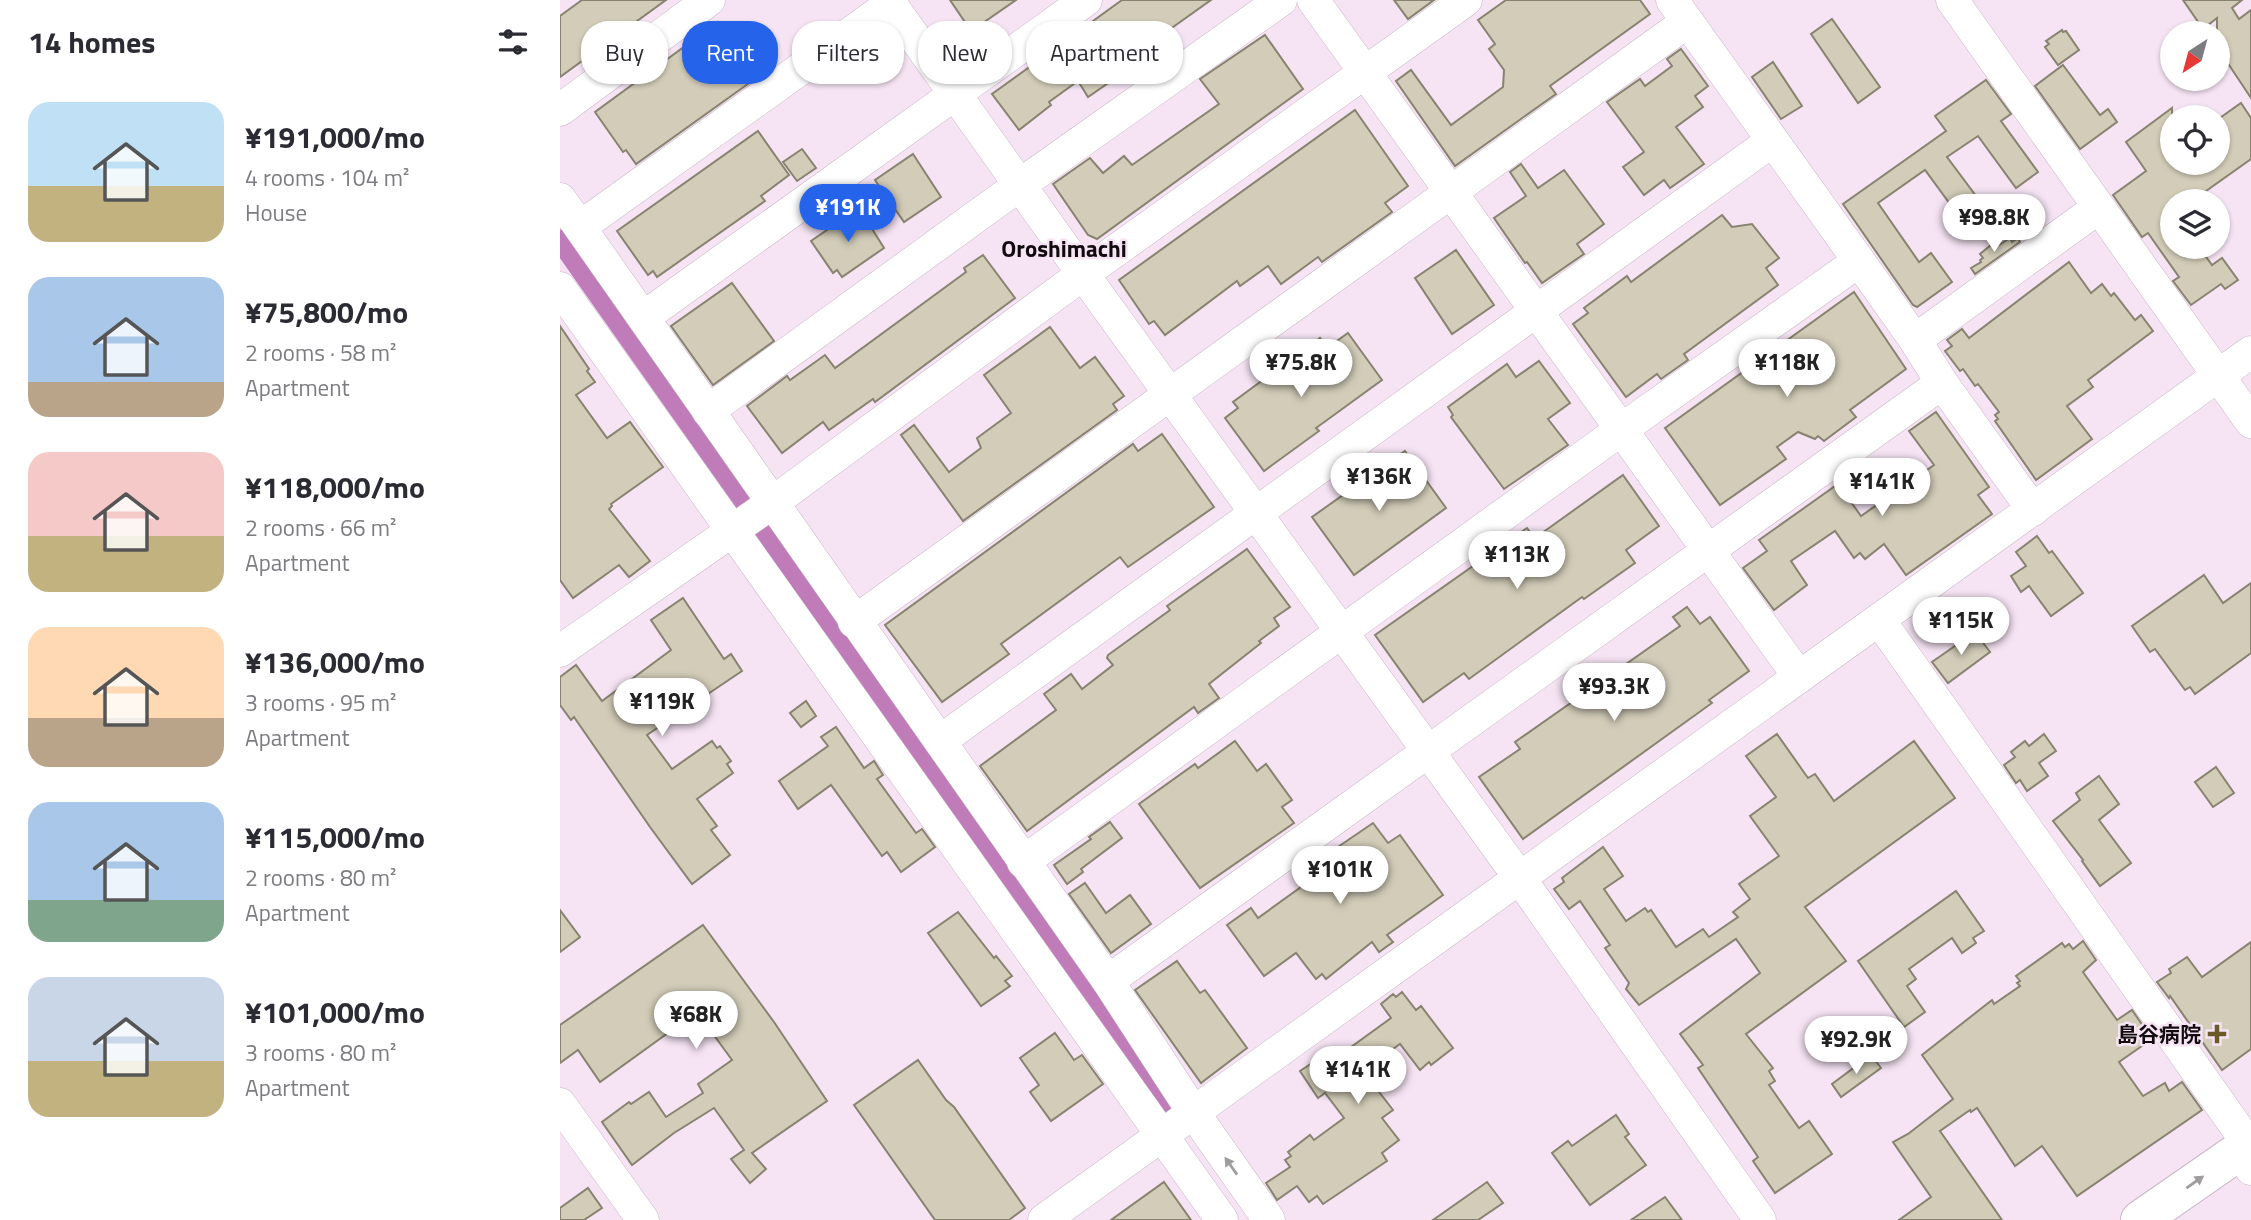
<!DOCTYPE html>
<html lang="en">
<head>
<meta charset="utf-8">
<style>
  :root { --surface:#fff; --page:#f7f7f7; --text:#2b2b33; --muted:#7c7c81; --accent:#2563eb }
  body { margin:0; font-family:"Titillium Web","Noto Sans JP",sans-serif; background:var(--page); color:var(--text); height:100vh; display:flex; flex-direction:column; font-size:26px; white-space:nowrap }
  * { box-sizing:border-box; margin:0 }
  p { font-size:23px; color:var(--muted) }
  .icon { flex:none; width:38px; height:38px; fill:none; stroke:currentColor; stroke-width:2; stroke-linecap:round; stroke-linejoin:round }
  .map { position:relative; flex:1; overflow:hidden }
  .details { display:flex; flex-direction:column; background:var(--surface); width:560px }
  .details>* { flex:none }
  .hud { position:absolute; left:21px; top:21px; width:665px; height:63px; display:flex; gap:14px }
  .needle { width:46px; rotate:216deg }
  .controls { position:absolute; left:1600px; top:21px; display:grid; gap:14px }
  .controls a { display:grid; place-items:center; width:70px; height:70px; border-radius:50%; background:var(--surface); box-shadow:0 2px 5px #0004; font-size:35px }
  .price { position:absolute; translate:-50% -60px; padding:0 16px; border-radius:24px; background:#fff; color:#222; font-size:23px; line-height:46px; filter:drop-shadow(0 2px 4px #0008) }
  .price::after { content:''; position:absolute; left:50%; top:42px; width:21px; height:16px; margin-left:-10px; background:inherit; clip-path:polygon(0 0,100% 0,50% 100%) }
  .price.current { background:var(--accent); color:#fff }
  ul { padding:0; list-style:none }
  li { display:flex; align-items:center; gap:21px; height:175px; padding:0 28px }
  li span { display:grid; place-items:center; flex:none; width:196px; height:140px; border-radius:21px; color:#555 }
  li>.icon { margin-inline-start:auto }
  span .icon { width:84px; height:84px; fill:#fffc; stroke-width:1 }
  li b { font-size:30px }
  h2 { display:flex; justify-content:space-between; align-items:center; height:84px; padding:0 28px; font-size:30px }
  .chip { padding:0 24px; border-radius:28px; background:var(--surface); box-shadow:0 2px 5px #0004; font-size:24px; line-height:63px }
  .chip.current { background:var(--accent); color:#fff }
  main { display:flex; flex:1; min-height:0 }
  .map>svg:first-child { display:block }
</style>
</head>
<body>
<main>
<section class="details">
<h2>14 homes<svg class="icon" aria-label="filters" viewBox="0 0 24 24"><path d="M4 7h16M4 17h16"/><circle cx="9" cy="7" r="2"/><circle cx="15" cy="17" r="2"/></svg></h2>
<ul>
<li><span style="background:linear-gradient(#bfe0f5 60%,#c2b280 0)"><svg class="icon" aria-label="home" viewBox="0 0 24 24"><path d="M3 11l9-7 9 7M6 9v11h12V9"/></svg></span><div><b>¥191,000/mo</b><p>4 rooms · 104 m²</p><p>House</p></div></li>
<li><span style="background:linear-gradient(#a9c7e8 75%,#b9a48a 0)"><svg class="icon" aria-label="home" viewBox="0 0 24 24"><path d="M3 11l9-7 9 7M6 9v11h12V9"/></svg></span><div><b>¥75,800/mo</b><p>2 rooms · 58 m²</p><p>Apartment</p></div></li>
<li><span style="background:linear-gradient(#f6c9c9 60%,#c2b280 0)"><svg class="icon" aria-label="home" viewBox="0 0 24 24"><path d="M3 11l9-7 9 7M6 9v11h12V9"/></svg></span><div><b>¥118,000/mo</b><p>2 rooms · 66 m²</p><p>Apartment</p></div></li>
<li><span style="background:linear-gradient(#ffd9b3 65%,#b9a48a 0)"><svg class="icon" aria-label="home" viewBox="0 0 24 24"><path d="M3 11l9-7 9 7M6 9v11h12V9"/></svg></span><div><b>¥136,000/mo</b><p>3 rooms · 95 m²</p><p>Apartment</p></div></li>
<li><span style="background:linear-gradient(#a9c7e8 70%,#7fa58c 0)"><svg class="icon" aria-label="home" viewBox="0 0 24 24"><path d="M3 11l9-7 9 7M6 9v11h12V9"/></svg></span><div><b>¥115,000/mo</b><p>2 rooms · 80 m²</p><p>Apartment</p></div></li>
<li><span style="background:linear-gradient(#c9d6e8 60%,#c2b280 0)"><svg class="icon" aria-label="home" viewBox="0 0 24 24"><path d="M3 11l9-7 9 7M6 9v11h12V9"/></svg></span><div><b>¥101,000/mo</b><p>3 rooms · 80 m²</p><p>Apartment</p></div></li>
</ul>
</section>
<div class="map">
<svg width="1691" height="1220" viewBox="0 0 1691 1220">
  <rect width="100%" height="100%" fill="#f6e4f4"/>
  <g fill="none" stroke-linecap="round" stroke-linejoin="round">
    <path stroke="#c07cb9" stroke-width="21" d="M0 240 621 1120"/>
  </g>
  <g fill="#d2ccb8" stroke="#888370" stroke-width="2">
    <path d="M22 0H106L0 77V16Z"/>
    <path d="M390 0H456L417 27 415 24 409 28Z"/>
    <path d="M562 0H651L578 52 563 65 567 70 528 97 518 81 489 102 491 105 459 130 432 94Z"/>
    <path d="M834 0H874L848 19Z"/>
    <path d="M946 0H1080L1090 14 990 86 996 94 895 166 836 81 851 70 891 125 943 87 944 70 929 49 935 44 918 20Z"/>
    <path d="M1623 0H1682L1672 8 1679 19 1691 10V98L1657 47V18L1643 29Z"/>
    <path d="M1272 19 1320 87 1298 103 1251 34Z"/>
    <path d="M158 22 176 48 172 51 192 81 76 164 66 150 63 152 35 112Z"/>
    <path d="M1502 30 1503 32 1506 31 1519 50 1498 65 1485 47 1489 44 1486 41Z"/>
    <path d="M705 35 743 89 537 239 528 235 493 184 530 158 543 173 564 156 572 165 659 104 640 79Z"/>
    <path d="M1121 49 1148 86 1135 96 1143 107 1116 127 1144 164 1110 188 1104 180 1084 195 1063 167 1084 152 1047 102 1080 79 1085 86 1112 66 1107 59Z"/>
    <path d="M1213 62 1242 106 1221 119 1192 77Z"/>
    <path d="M1503 65 1540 115 1548 109 1557 122 1520 149 1475 86Z"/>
    <path d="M1426 80 1451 114 1441 121 1478 172 1456 188 1418 136 1387 157 1422 204 1401 219 1365 170 1318 203 1359 262 1371 253 1392 282 1357 307 1353 305 1283 204 1386 131 1375 116Z"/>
    <path d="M1681 103 1691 118V159L1632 201H1612V247H1639L1652 265 1662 258 1678 280 1665 289 1661 284 1631 305 1613 281 1619 277 1588 233 1582 237 1553 195 1586 171 1566 142 1612 108V163H1657V120Z"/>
    <path d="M795 110 848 186 825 203 832 212 762 262 758 257 721 284 708 266 680 286 677 281 605 335 594 321 589 324 559 280Z"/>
    <path d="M198 131 229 175 201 196 205 201 97 277 93 271 88 275 57 231Z"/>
    <path d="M242 149 256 168 237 181 223 162Z"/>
    <path d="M353 154 381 197 344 222 315 180Z"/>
    <path d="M961 164 978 188 1004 170 1044 224 1017 244 1024 254 982 283 967 262 965 263 934 218 966 196 950 172Z"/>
    <path d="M299 208 324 248 282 277 277 270 273 273 251 241Z"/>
    <path d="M1162 215 1172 227 1192 224 1219 258 1206 268 1218 285 1124 354 1128 360 1101 379 1097 374 1066 397 1013 324 1028 313 1024 308 1067 276 1071 282Z"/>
    <path d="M1450 238 1452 242 1458 238 1460 242 1415 274 1411 268 1421 262 1420 260 1423 258 1420 254 1436 241 1439 245Z"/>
    <path d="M896 250 934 305 892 334 855 278Z"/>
    <path d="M423 255 455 298 315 402 313 399 269 430 263 422 222 453 187 406 227 376 230 380 265 355 275 368 406 272 404 268Z"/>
    <path d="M1509 262 1531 293 1542 284 1551 296 1554 293 1575 320 1581 315 1593 331 1528 380 1533 387 1507 406 1532 439 1476 480 1435 421 1438 419 1435 415 1439 412 1418 384 1415 386 1403 369 1400 371 1385 351 1392 346 1387 340 1402 329 1409 338Z"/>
    <path d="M172 283 214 341 153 385 111 326Z"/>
    <path d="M1294 292 1346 369 1290 410 1296 417 1264 441 1258 436 1255 439 1238 432 1217 447 1226 459 1160 505 1105 428Z"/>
    <path d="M0 326 29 369 27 371 35 382 16 395 47 438 70 422 103 467 51 504 52 506 49 509 90 561 69 577 59 565 13 598 0 580Z"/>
    <path d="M490 327 520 368 535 357 564 396 553 404 557 410 403 521 341 435 354 425 389 472 421 448 417 438 451 413 424 375Z"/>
    <path d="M788 333 822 380 756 428 759 431 704 471 665 418 678 408 673 402 760 338 767 348Z"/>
    <path d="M979 361 1010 403 988 419 1008 445 944 489 891 417 893 415 888 407 947 364 956 377Z"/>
    <path d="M1376 412 1429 487 1418 495 1432 514 1346 575 1324 544 1305 559 1300 553 1294 558 1275 531 1231 561 1247 585 1214 610 1183 568 1207 551 1199 540 1278 484 1301 516 1374 465 1349 431Z"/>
    <path d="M602 434 654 507 568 567 560 557 441 644 449 654 382 702 325 625 573 444 578 451Z"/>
    <path d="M845 451 886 508 794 575 752 517Z"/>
    <path d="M1063 475 1099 526 1066 550 1075 563 1024 599 1022 597 909 679 904 673 863 702 815 635 967 528 975 538Z"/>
    <path d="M1477 536 1489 553 1492 551 1523 593 1491 616 1469 586 1461 592 1451 576 1466 566 1456 552Z"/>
    <path d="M687 549 730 607 714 618 719 626 699 641 701 643 649 684 659 698 638 713 634 707 467 831 420 766 496 710 484 694 511 674 522 689 553 665 547 658 548 655 610 610 607 606Z"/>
    <path d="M1644 575 1663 603 1691 583V653L1635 694 1630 687 1625 690 1595 649 1590 652 1572 626Z"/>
    <path d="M123 598 164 659 171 654 182 671 87 735 112 769 152 741 157 748 160 746 171 761 167 764 173 773 137 799 157 826 151 830 170 855 132 884 90 827 14 717 11 720 0 705V677L16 665 42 701 111 650 91 620Z"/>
    <path d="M1127 607 1140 624 1150 617 1189 671 1149 700 1152 703 963 839 919 777 960 749 955 742 1120 626 1113 617Z"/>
    <path d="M1415 632 1430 652 1388 683 1372 662Z"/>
    <path d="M246 701 256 716 241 727 230 713Z"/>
    <path d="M276 727 304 768 314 761 323 775 317 779 356 833 362 829 375 847 341 872 327 852 322 856 271 785 238 809 219 781 268 746 261 737Z"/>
    <path d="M1217 734 1248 778 1255 774 1274 801 1354 741 1395 798 1245 907 1286 961 1186 1034 1213 1068 1209 1071 1215 1081 1209 1085 1239 1128 1249 1121 1272 1154 1215 1193 1193 1161 1198 1157 1138 1068 1143 1065 1120 1034 1200 973 1176 939 1079 1005 1066 989 1069 983 1045 948 1050 945 1020 901 1009 909 994 889 1004 882 1002 878 1043 847 1063 876 1044 889 1066 921 1085 908 1088 912 1091 910 1116 947 1143 929 1149 937 1178 917 1173 912 1190 899 1179 884 1219 856 1190 816 1216 797 1186 756Z"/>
    <path d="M1484 734 1496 751 1479 763 1488 776 1467 791 1460 780 1456 783 1444 765 1455 757 1451 752 1465 741 1469 746Z"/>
    <path d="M675 741 697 771 706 764 732 800 722 807 734 823 640 888 579 804 635 764 638 768Z"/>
    <path d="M1656 767 1674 793 1653 807 1635 782Z"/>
    <path d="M1539 776 1559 804 1539 820 1571 863 1540 886 1522 861 1523 860 1493 821 1520 800 1516 793Z"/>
    <path d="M550 822 562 838 521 869 523 872 507 884 494 865 531 839 529 837Z"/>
    <path d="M813 823 828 843 840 835 883 895 827 935 833 942 819 952 812 942 766 979 762 974 756 979 736 953 704 976 667 925 691 908 698 918 741 887 734 877Z"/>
    <path d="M525 883 546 913 570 895 591 924 551 953 509 894Z"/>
    <path d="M1396 891 1424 931 1413 938 1416 943 1402 953 1392 938 1349 969 1356 979 1347 986 1365 1012 1344 1027 1298 961Z"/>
    <path d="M0 910 20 937 0 952Z"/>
    <path d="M398 912 434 958 436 956 452 976 445 981 450 986 421 1006 368 933Z"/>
    <path d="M143 925 214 1022 267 1101 192 1153 206 1169 190 1183 171 1159 184 1150 154 1108 114 1133 72 1165 42 1122 69 1102 71 1104 89 1092 106 1117 143 1093 138 1084 172 1060 137 1012 40 1082 18 1050 0 1063V1025Z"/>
    <path d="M1523 941 1536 960 1523 972 1557 1020 1572 1010 1592 1039 1559 1062 1583 1096 1605 1083 1609 1091 1622 1082 1642 1110 1517 1196 1482 1146 1455 1166 1417 1108 1411 1112 1410 1110 1380 1131 1442 1220H1339L1371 1197 1333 1142 1348 1134 1393 1099 1362 1055 1432 1000 1434 1004 1460 986 1457 983 1460 981 1456 976 1502 943 1505 947 1509 944 1513 949Z"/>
    <path d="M1691 942V1049L1662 1070 1610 996 1609 998 1597 982 1611 973 1609 969 1627 957 1642 977Z"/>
    <path d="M617 961 640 993 645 990 687 1048 641 1083 575 990Z"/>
    <path d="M842 992 856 1010 861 1006 893 1048 871 1065 869 1062 860 1070 840 1044 803 1071 833 1110 822 1118 839 1140 822 1153 827 1161 763 1204 757 1196 749 1202 737 1186 717 1200 706 1183 730 1167 725 1160 731 1156 728 1152 750 1135 754 1140 784 1118 765 1093 758 1098 740 1071 757 1060 762 1068 831 1018 821 1004 833 994 836 997Z"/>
    <path d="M495 1033 514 1060 522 1055 543 1084 491 1121 470 1092 479 1085 460 1058Z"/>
    <path d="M1311 1055 1321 1068 1281 1097 1272 1084Z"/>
    <path d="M358 1060 386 1100 394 1107 465 1208 449 1220H375L294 1105Z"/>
    <path d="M1056 1115 1069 1134 1065 1137 1086 1165 1030 1205 992 1153 1008 1141 1012 1146Z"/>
    <path d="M604 1182 631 1220H551Z"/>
    <path d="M927 1182 943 1203 918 1220H873Z"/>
    <path d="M28 1188 42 1208 24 1220H0V1208Z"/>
    <path d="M1105 1197 1122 1220H1071Z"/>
  </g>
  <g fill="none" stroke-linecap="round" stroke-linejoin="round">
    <defs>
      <g id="minor">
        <path d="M328 0 523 274 959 877 1200 1220"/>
        <path d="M753 0 1239 677"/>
        <path d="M1112 0 1299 261 1355 340 1382 383 1473 510"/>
        <path d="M1392 0 1691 422"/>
        <path d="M0 110 149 0"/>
        <path d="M0 199 548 981 633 1112 709 1220"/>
        <path d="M20 227 331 4"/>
        <path d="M0 288 662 1220"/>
        <path d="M84 317 526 0"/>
        <path d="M1355 340 1538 208"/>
        <path d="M148 411 461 184 721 0"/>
        <path d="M1320 621 1689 1145 1691 1169"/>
        <path d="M294 622 1127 22"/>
        <path d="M0 651 212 503 523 274 906 0"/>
        <path d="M380 741 1212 141"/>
        <path d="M463 862 1062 429 1299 261"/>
        <path d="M548 981 1382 383"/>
        <path d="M0 1104 83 1220"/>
        <path d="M484 1220 1691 352"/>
      </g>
      <path id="major" d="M1580 1220 1691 1143"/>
    </defs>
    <use href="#minor" stroke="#c9b8c7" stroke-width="33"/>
    <use href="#major" stroke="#c9b8c7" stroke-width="40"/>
    <use href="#minor" stroke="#fff" stroke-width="32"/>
    <use href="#major" stroke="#fff" stroke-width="38"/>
  </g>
  <defs><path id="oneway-solid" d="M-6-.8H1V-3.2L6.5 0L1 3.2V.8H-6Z" transform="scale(1.75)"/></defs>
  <g fill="#a09d9f">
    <use href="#oneway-solid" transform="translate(671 1166) rotate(-125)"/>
    <use href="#oneway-solid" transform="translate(1635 1182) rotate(-35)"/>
  </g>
  <path fill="#6a5a28" stroke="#f6e4f4" stroke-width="2.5" d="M1653.5 1023.5h7v7h7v7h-7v7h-7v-7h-7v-7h7z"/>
  <g text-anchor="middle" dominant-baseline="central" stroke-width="5" stroke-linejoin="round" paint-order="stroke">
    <g font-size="21" font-weight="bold" fill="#110b10" stroke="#f6e4f4" text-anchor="end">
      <text x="1641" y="1034">島谷病院</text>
    </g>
    <g font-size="23" font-weight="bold" fill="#110b10" stroke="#f6e4f4">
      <text x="504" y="248">Oroshimachi</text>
    </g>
  </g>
</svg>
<div class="controls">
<a><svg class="needle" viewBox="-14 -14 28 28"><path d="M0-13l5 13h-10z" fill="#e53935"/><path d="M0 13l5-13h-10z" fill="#7c7c81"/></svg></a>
<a><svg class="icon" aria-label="locate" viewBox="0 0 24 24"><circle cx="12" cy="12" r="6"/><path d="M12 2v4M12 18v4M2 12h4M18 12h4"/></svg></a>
<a><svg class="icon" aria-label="layers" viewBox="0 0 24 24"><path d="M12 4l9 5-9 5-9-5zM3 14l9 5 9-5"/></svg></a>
</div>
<b class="price current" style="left:288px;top:244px">¥191K</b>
<b class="price" style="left:1434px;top:254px">¥98.8K</b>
<b class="price" style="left:741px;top:399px">¥75.8K</b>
<b class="price" style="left:1227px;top:399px">¥118K</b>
<b class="price" style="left:819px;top:513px">¥136K</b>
<b class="price" style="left:1322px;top:518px">¥141K</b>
<b class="price" style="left:957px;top:591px">¥113K</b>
<b class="price" style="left:1401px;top:657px">¥115K</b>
<b class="price" style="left:1054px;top:723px">¥93.3K</b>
<b class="price" style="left:102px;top:738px">¥119K</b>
<b class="price" style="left:780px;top:906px">¥101K</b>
<b class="price" style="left:136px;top:1051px">¥68K</b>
<b class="price" style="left:1296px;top:1076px">¥92.9K</b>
<b class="price" style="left:798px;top:1106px">¥141K</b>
<div class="hud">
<a class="chip">Buy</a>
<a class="chip current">Rent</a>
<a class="chip">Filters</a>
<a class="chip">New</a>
<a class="chip">Apartment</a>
</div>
</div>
</main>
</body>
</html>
